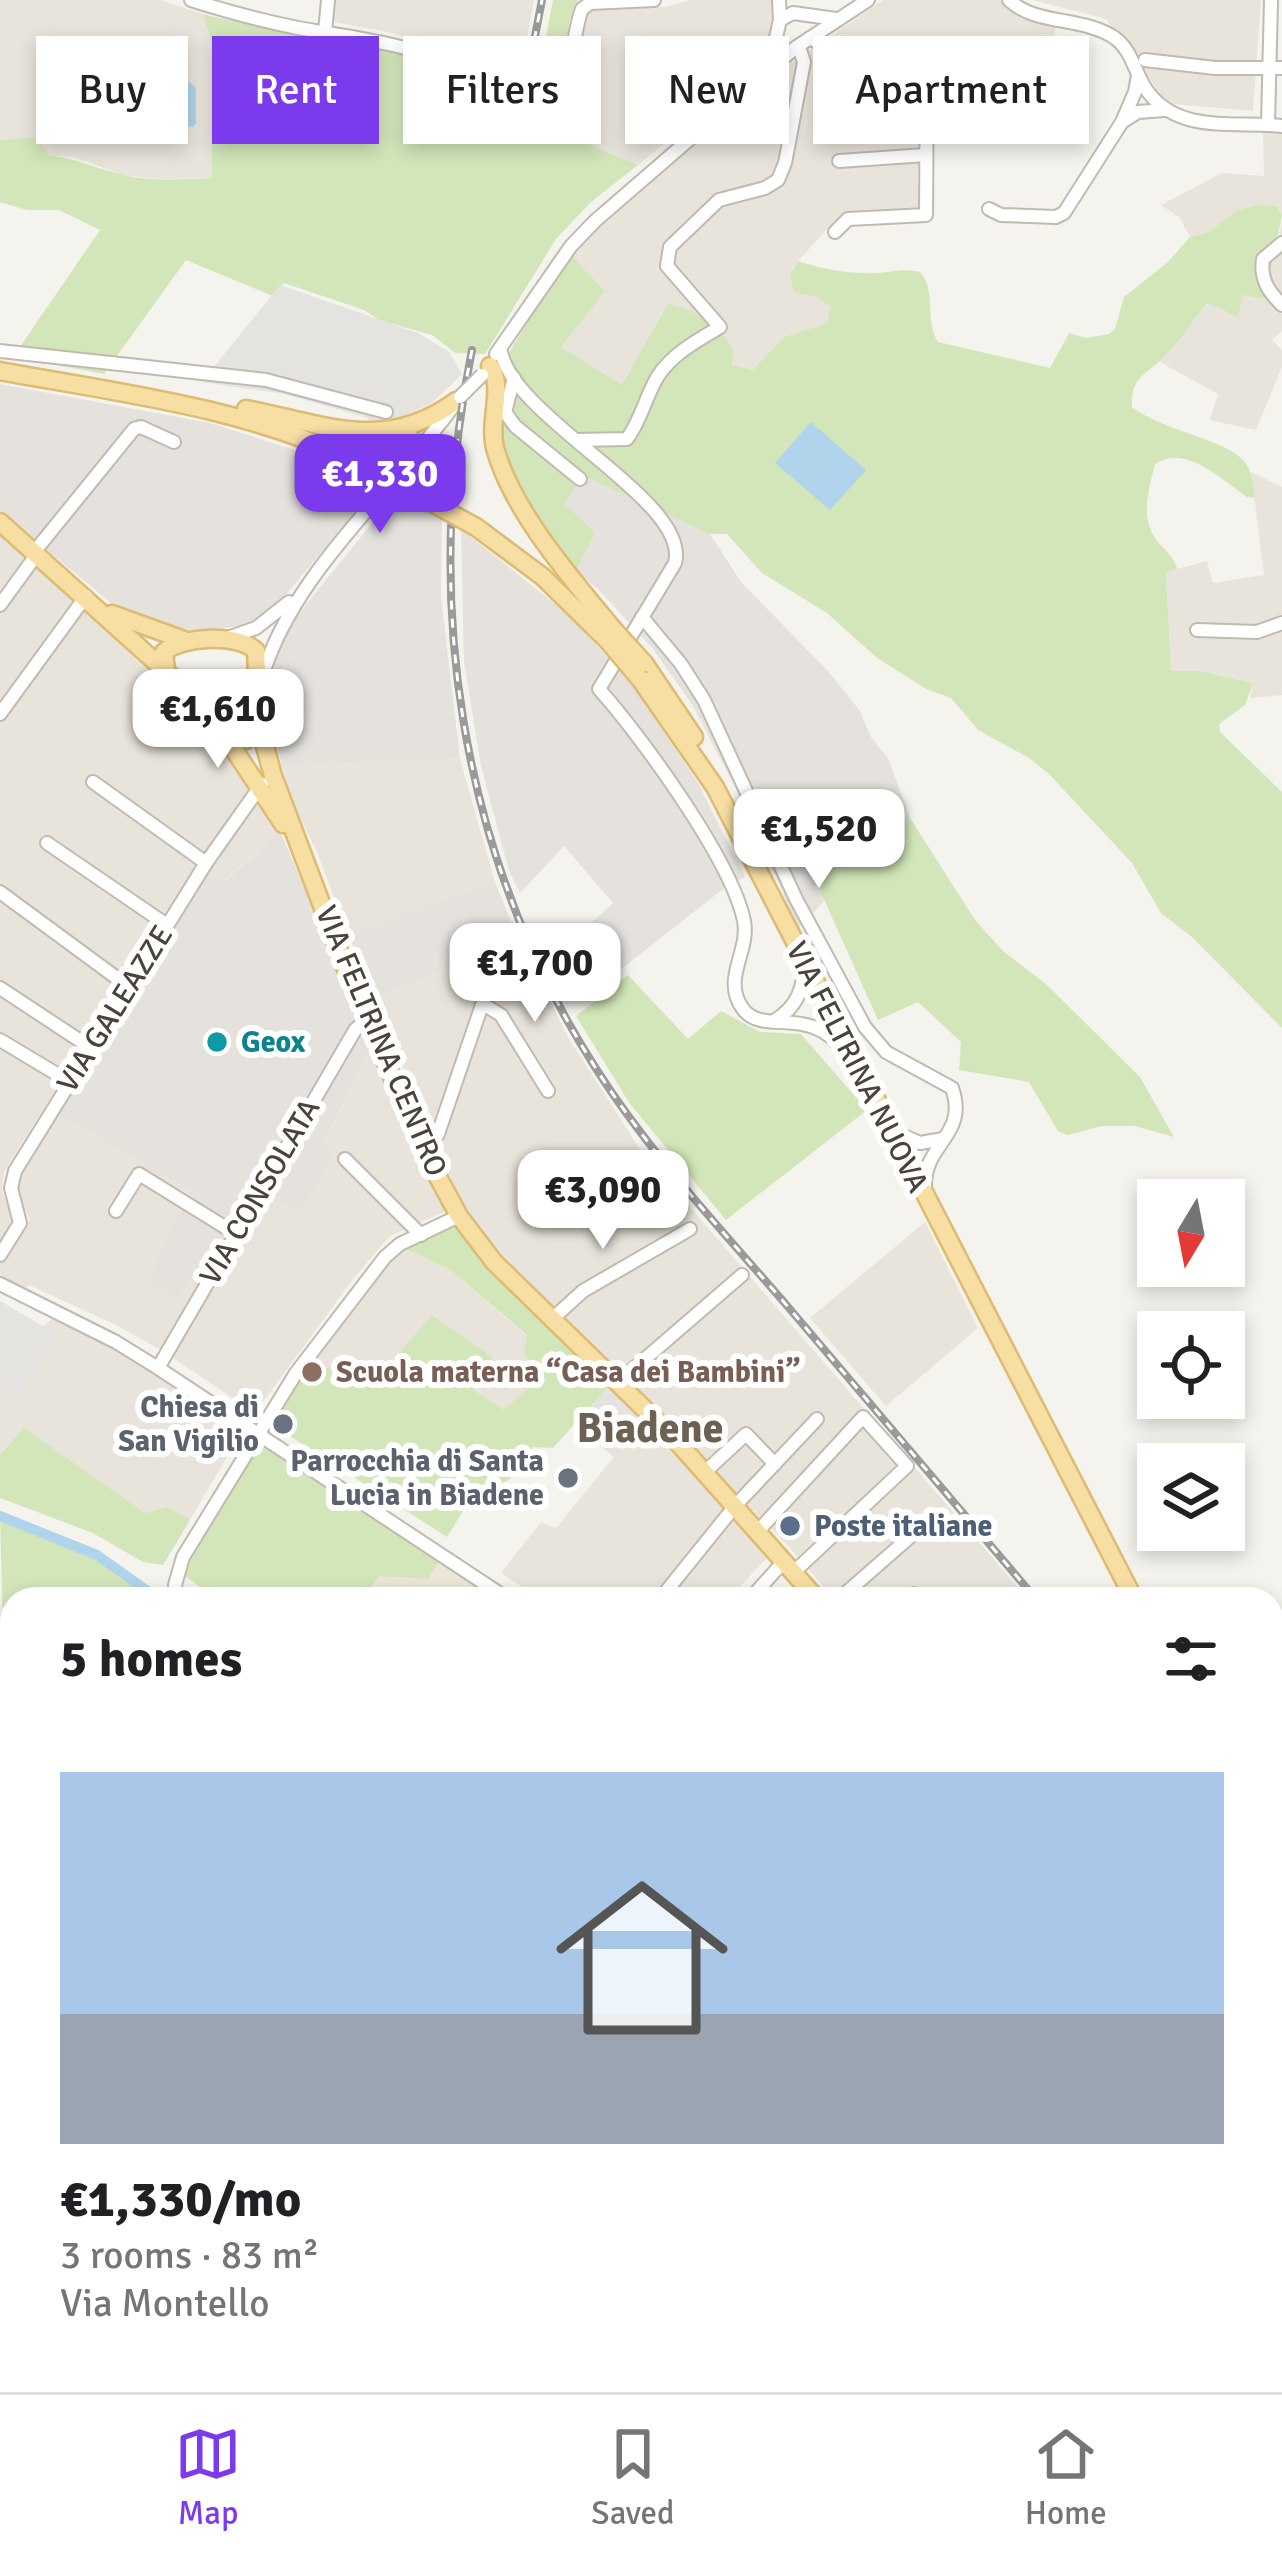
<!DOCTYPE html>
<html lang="en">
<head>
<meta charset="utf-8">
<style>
  :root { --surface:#fff; --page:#f2f2f2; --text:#202124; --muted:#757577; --line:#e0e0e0; --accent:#7c3aed }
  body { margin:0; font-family:Signika,sans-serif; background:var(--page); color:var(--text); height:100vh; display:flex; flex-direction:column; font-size:45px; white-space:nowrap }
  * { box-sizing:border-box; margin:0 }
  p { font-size:39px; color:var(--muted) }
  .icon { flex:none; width:66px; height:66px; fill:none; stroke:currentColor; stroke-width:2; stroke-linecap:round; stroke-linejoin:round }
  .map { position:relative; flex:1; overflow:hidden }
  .sheet { position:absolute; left:0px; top:1587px; width:1284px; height:807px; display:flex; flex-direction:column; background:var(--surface); border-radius:36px 36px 0 0; box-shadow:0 6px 18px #0003 }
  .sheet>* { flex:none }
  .banner { position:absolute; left:36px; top:36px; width:1212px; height:108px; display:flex; gap:24px }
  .needle { width:78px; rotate:190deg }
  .fabs { position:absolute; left:1137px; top:1179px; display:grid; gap:24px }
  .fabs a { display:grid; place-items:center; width:108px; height:108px; border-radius:0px; background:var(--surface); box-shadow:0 6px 18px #0003; font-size:60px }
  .price { position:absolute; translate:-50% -102px; padding:0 27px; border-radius:24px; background:#fff; color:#222; font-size:39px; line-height:78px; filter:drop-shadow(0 3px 6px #0008) }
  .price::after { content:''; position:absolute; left:50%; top:72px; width:36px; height:27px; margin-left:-18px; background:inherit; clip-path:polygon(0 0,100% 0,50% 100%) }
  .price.selected { background:var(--accent); color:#fff }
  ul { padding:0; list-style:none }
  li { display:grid; align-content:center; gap:24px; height:636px; padding:0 60px }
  li span { display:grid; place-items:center; height:372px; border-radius:0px; color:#555 }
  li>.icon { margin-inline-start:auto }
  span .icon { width:216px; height:216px; fill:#fffc; stroke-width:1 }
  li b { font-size:51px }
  h2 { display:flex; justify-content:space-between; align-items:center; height:144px; padding:0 60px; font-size:51px }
  .tag { padding:0 42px; border-radius:0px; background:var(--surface); box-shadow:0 6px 18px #0003; font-size:42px; line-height:108px }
  .tag.selected { background:var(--accent); color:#fff }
  .menu { display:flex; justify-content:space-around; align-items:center; height:168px; border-top:3px solid var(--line); background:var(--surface); font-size:33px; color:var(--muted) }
  .menu a { display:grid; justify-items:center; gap:6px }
  .menu .selected { color:var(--accent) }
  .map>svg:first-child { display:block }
</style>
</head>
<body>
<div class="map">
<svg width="1282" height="2392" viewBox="0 0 1282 2392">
  <rect width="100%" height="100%" fill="#f5f3ed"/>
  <g fill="#e9e4db">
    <path d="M0 0H161L203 14 212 44 213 178 159 179 123 175 77 158 47 155 38 137 0 140Z"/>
    <path d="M326 0H534L517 92 451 52 388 32 324 20Z"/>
    <path d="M692 0H775L769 56 638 165 593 146 587 112 593 83 574 76 587 13 604 6 664 7Z"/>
    <path d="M883 0H1001L1057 21 1048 64 1039 69 964 53 947 58 942 119 920 146 922 223 872 222 842 216 833 222 792 268 830 308 827 323 784 337 754 370 731 365 623 386 560 347 605 291 569 253 587 233 781 70Z"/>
    <path d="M1032 0H1261L1253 111 1172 104 1165 100 1106 19Z"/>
    <path d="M1263 127 1282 130V215L1277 207 1262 204 1237 210 1209 232 1190 237 1180 218 1161 205 1222 173 1264 176Z"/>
    <path d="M1282 221V302L1272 305 1282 314V331L1272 340 1282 350V367L1256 430 1210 420 1218 394 1160 362 1209 303 1238 316 1243 294 1265 299Z"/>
    <path d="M1251 472 1282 487V695L1250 698 1253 683 1200 671 1171 672 1166 572 1207 561 1213 583 1264 575Z"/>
    <path d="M0 535 28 557 193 713 214 737 280 831 224 881 208 872 57 1112 190 1191 257 1192 299 1210 324 1143 372 1048 451 1209 390 1236 353 1279 255 1413 161 1350 116 1325 29 1285 25 1289 0 1277V1260L30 1220 16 1191V1174L50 1120 40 1114 4 1172 2 1191 13 1221 0 1245Z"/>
    <path d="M460 759 495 882 348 933 315 847 292 803 282 766Z"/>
    <path d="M510 919 568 1037 639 1148 1028 1599H834L790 1548 487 1239 460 1200 374 999 475 957 493 958Z"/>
    <path d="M925 1222 978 1328 886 1406 810 1318Z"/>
    <path d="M401 1247 449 1269 527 1336 524 1352 538 1378 505 1411 472 1391 370 1387 312 1361Z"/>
    <path d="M55 1316 108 1342 244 1428 190 1520 168 1507 145 1513 24 1429 0 1455V1366Z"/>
    <path d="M644 1420 770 1555 728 1599H540L501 1573 541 1522 556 1528Z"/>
    <path d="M1272 1937 1282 1955V2392H1252L1246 2382H1272Z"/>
    <path d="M0 1985 12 1990V2273L0 2255 5 2233 0 2230Z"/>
  </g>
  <g fill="#e5e2de">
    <path d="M0 384 210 423 339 464 378 485 261 624 203 630 179 629 123 613 0 511Z"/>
    <path d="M581 474 710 534 741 582 828 671 860 711 871 737 889 760 910 818 814 877 825 900 798 929 752 820 693 706 653 649 597 588 575 572 564 504Z"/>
    <path d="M398 491 442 516 441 597 460 759 282 766 268 711 271 678 280 647 297 616Z"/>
    <path d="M461 529 569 615 634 687 698 783 745 877 723 889 616 973 580 933 613 903 564 846 520 893 509 871 481 766 464 662Z"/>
    <path d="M280 831 372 1048 324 1142 334 1158 300 1211 257 1192 177 1298 148 1281 190 1191 56 1112 207 871 225 881Z"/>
    <path d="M495 882 510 919 493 959 475 957 374 999 348 933Z"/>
  </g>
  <path fill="#ede7d8" d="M442 1556 507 1599H362L379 1576Z"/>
  <g fill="#d2e6b9">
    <path d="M553 0H578C560 26 574 87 535 95Z"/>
    <path d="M203 14C263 30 325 32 385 47 439 60 489 87 538 110L559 102 574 75 593 83 587 112 593 146 638 165 591 202 556 239 485 354 455 353 432 335 379 320 364 310 284 283 273 296 186 260 104 374 13 357 100 230 59 210H27L0 202V140L38 137 48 155C75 158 97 169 124 175 152 182 183 179 212 178V44Z"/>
    <path d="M1262 204 1277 207 1282 215 1265 299 1243 295 1238 317 1208 303C1193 321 1178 343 1162 359 1146 375 1131 376 1132 407 1161 430 1227 440 1244 461 1253 472 1253 485 1255 498L1247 497C1221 479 1186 444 1155 464 1149 490 1140 513 1155 538 1163 550 1173 554 1177 569L1166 573 1171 671H1200L1253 683 1245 705 1219 724 1220 732 1282 792V1028L1193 938 1161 913 1132 863 1049 774 1029 758 978 730 951 698 926 689 877 658 827 613 762 573 727 534H710L582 475 565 504 595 533 575 572 511 483 501 437 500 397 510 351 569 253 605 291 561 347 622 385 668 304C697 310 718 325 734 350L732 365 753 370 784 337 827 323 830 307 817 297 794 292 790 275 798 261C823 270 852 274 879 273 894 272 904 268 920 272 937 291 924 319 938 342L1050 368 1069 333 1086 338 1109 334 1115 329 1124 297 1168 262 1190 237 1209 232 1237 210Z"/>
    <path d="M910 818 975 920 1003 951 1047 985 1140 1077 1174 1137 1135 1126H1102L1068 1135 1058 1131 1029 1082 959 1070 961 1042 918 1002 878 1020 814 877Z"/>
    <path d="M628 975 688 1039 721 1011 760 1032 801 1034 867 1110 726 1220 630 1104 576 1016Z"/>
    <path d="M460 1223 611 1384 553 1448 533 1447 510 1479 468 1503 447 1537 268 1422 312 1361 370 1387 432 1315 493 1358 473 1390 504 1410 538 1379 524 1352 527 1335 449 1269 401 1247Z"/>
    <path d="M24 1428 145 1513 168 1507 190 1520 163 1565 143 1562 93 1533 0 1498V1455Z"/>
    <path d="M260 1438 442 1556 428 1579 379 1576 362 1599H218L180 1573Z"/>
    <path d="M0 1515C37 1527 98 1544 126 1571 136 1580 143 1590 154 1599H12V1756L0 1755 3 1631Z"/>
    <path d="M0 2230 5 2232 0 2255 12 2273V2382H81L88 2392 0 2389Z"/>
  </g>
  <g fill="#e5e3e0">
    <path d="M280 285 418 333 449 352 462 374 433 402 382 428 365 417 284 394 202 382Z"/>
    <path d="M0 1301 58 1335 17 1398 0 1388Z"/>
    <path d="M611 1384 644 1420 614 1457 574 1425Z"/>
  </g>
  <g fill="#afd4ec">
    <path d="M187 80 196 88V124L192 127 157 116V89Z"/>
    <path d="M811 422 866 470 830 510 775 463Z"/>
  </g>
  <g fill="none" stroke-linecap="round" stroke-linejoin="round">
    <g stroke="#afd4ec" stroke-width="10">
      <path d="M0 1516 97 1555 159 1599"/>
      <path d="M974 2382 980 2392"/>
    </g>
    <defs>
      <g id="minor">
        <path d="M191 0C226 11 262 21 298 28 349 37 401 43 450 62 475 72 509 114 539 105 576 93 570 38 582 9L590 3 654 0"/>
        <path d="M1009 0C1036 26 1083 16 1115 38 1131 50 1134 69 1144 86 1174 135 1232 121 1282 126"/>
        <path d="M780 20 793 13 836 19"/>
        <path d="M325 32 328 0"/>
        <path d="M810 38 831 50 915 48 921 50 927 64 926 215 848 219 835 232"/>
        <path d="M1145 60 1215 68H1282"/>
        <path d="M769 68 780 20 779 0"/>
        <path d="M1138 75 1135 92 1122 122 1138 112 1164 110"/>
        <path d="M852 104 927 103"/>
        <path d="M1268 124 1271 0"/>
        <path d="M839 161 926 155"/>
        <path d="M989 209 1001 215 1056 217 1064 213 1122 122"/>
        <path d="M1282 243 1263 259C1260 279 1268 291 1282 305"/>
        <path d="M0 351 266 380 386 412"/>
        <path d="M501 352C516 421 691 501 675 563L599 689C641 736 732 861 744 921 750 952 721 979 743 1009 764 1037 811 1002 846 1054"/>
        <path d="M496 354 571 246 595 221 795 48 868 0"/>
        <path d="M514 378 505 412 515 426 580 479"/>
        <path d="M577 440 627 439C642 419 645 397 658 376 672 354 698 340 720 327L667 266 670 247 719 200 765 188 778 180 785 163 804 62 799 47"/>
        <path d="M35 551 134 429 141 427 174 442"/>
        <path d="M0 605 37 554"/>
        <path d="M642 617 681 664 704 700 796 899 865 1027 886 1052 952 1088C969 1136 923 1143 925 1188"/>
        <path d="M1197 630 1257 632 1282 623"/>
        <path d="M225 639 256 628 289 602"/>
        <path d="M261 680C292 573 390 494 454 405"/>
        <path d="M0 714 86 596"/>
        <path d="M93 782 206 863"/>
        <path d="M47 843 167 925"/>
        <path d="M0 892 129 987"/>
        <path d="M0 988 91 1048"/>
        <path d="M483 1004 501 1015 548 1091"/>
        <path d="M774 1021C797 1007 804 989 804 963"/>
        <path d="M0 1040 70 1082"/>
        <path d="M895 1132 920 1143 943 1139"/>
        <path d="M425 1153 438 1134 499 955"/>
        <path d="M345 1159 421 1235"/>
        <path d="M116 1211 139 1174 236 1234"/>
        <path d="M0 1255 20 1223 11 1188 15 1171 206 863 262 784"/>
        <path d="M0 1284 116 1342 158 1368 508 1599"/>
        <path d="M551 1320 583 1291 690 1229"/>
        <path d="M158 1368 355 1030 367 1019"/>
        <path d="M617 1383 742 1275"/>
        <path d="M705 1472 746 1434 775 1464"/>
        <path d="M758 1531 863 1417 907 1466 795 1571"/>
        <path d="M176 1599 175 1585 183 1557 296 1373 385 1257 400 1244 459 1216"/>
        <path d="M660 1599 735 1506 817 1419"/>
        <path d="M750 1599 785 1560"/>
        <path d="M839 1599 919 1529"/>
        <path d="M908 1599 914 1594"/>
        <path d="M0 2081 12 2084"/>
        <path d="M1272 2175 1282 2167"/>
        <path d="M1272 2207 1282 2220"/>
        <path d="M1272 2315 1282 2308"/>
        <path d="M402 2382 403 2392"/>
        <path d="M823 2382 873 2392"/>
      </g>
      <g id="major">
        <path d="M490 366C505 387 488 422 495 448 512 511 572 579 613 629"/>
        <path d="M0 371C120 393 242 407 354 460"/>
        <path d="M246 409C325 424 384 454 456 401"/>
        <path d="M401 430 417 444 419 452"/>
        <path d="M0 522 190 693 219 728 235 739 246 740 259 724"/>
        <path d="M476 527 543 577 608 641"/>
        <path d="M112 614 184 640"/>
        <path d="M644 663 694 737"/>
        <path d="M166 670 164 652C183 636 238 633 256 651L259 724 273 776 349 977 425 1153 459 1216 494 1262 671 1435 817 1599"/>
        <path d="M640 679 715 787 1134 1599"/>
        <path d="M225 736 283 824"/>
        <path d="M1272 1860 1282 1879"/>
        <path d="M1234 2382 1239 2392"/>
      </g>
    </defs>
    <use href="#minor" stroke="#c0bab0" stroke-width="16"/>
    <use href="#major" stroke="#ddbb73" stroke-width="21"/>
    <use href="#minor" stroke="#fff" stroke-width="12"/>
    <use href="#major" stroke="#f7dea3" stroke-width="16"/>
    <defs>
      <g id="rail">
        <path d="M524 93 542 0"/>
        <path d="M472 350C422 597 458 852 595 1067 650 1154 722 1230 789 1308 871 1405 954 1502 1036 1599"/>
        <path d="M1272 1922 1282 1940"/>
      </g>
    </defs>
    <use href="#rail" stroke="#9a9a9a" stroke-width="8"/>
    <use href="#rail" stroke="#fff" stroke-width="3" stroke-dasharray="9" stroke-linecap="butt"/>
    <defs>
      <path id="minor-bridge" d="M460 397 482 375"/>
      <g id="major-bridge">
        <path d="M354 460 476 527"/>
        <path d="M613 629 644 663"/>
        <path d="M608 641 640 679"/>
      </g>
    </defs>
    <use href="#minor-bridge" stroke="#c0bab0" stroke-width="16" stroke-linecap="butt"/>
    <use href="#major-bridge" stroke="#ddbb73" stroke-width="21" stroke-linecap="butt"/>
    <use href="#minor-bridge" stroke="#fff" stroke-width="12"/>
    <use href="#major-bridge" stroke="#f7dea3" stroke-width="16"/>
  </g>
  <circle fill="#0f9aa8" stroke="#fff" stroke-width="4.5" cx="217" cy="1042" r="12"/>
  <circle fill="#8d6e63" stroke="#fff" stroke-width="4.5" cx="312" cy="1372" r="12"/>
  <g fill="#6b7280" stroke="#fff" stroke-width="4.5">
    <circle cx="283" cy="1424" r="12"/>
    <circle cx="568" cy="1478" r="12"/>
  </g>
  <circle fill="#5c6f8a" stroke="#fff" stroke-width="4.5" cx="790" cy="1526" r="12"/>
  <g text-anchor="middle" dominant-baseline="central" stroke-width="12" stroke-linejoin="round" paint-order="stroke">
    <g font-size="30" fill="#4a433a" stroke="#fff">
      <text transform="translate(115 1009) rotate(-58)">VIA GALEAZZE</text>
      <text transform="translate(381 1041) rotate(67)">VIA FELTRINA CENTRO</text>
      <text transform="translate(857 1067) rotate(63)">VIA FELTRINA NUOVA</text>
      <text transform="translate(260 1192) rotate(-60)">VIA CONSOLATA</text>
    </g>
    <g font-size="30" font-weight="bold" fill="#0d838f" stroke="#fff" text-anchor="start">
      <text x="241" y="1042">Geox</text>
    </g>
    <g font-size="30" font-weight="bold" fill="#785e54" stroke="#fff" text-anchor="start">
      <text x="336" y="1372">Scuola materna “Casa dei Bambini”</text>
    </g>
    <g font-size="30" font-weight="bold" fill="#5b616d" stroke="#fff" text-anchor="end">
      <text x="259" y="1407">Chiesa di<tspan x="259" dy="34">San Vigilio</tspan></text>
      <text x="544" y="1461">Parrocchia di Santa<tspan x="544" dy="34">Lucia in Biadene</tspan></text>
    </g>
    <g font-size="30" font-weight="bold" fill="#4e5e75" stroke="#fff" text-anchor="start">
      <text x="814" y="1526">Poste italiane</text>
    </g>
    <g font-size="42" font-weight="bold" fill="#6c6152" stroke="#fff">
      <text x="650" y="1428">Biadene</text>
    </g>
  </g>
</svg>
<div class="fabs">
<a><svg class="needle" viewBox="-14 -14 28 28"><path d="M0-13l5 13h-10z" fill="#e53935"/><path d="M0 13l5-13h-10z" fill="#757577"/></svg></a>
<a><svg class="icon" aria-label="locate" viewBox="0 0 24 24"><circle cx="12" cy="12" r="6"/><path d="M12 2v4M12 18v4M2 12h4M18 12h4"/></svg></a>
<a><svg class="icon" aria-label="layers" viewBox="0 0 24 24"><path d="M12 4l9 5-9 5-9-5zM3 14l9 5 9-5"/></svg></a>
</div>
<b class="price selected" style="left:380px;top:536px">€1,330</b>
<b class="price" style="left:218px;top:771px">€1,610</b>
<b class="price" style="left:819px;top:891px">€1,520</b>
<b class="price" style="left:535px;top:1025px">€1,700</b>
<b class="price" style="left:603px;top:1252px">€3,090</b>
<div class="banner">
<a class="tag">Buy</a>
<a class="tag selected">Rent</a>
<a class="tag">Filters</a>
<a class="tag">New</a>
<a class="tag">Apartment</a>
</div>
<section class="sheet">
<h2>5 homes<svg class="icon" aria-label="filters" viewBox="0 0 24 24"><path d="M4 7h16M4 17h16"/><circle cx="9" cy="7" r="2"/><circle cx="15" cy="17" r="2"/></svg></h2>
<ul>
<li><span style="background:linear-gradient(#a9c7e8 65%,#9aa5b1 0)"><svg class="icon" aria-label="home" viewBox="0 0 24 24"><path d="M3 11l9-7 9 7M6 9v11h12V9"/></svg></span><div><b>€1,330/mo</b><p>3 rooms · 83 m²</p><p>Via Montello</p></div></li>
</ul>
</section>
</div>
<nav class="menu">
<a class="selected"><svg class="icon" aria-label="map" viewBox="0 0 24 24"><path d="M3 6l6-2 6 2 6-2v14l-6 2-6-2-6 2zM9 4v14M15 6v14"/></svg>Map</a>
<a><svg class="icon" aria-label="saved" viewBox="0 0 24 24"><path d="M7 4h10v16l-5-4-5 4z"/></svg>Saved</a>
<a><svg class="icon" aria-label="home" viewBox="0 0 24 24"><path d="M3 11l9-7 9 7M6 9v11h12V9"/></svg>Home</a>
</nav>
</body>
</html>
